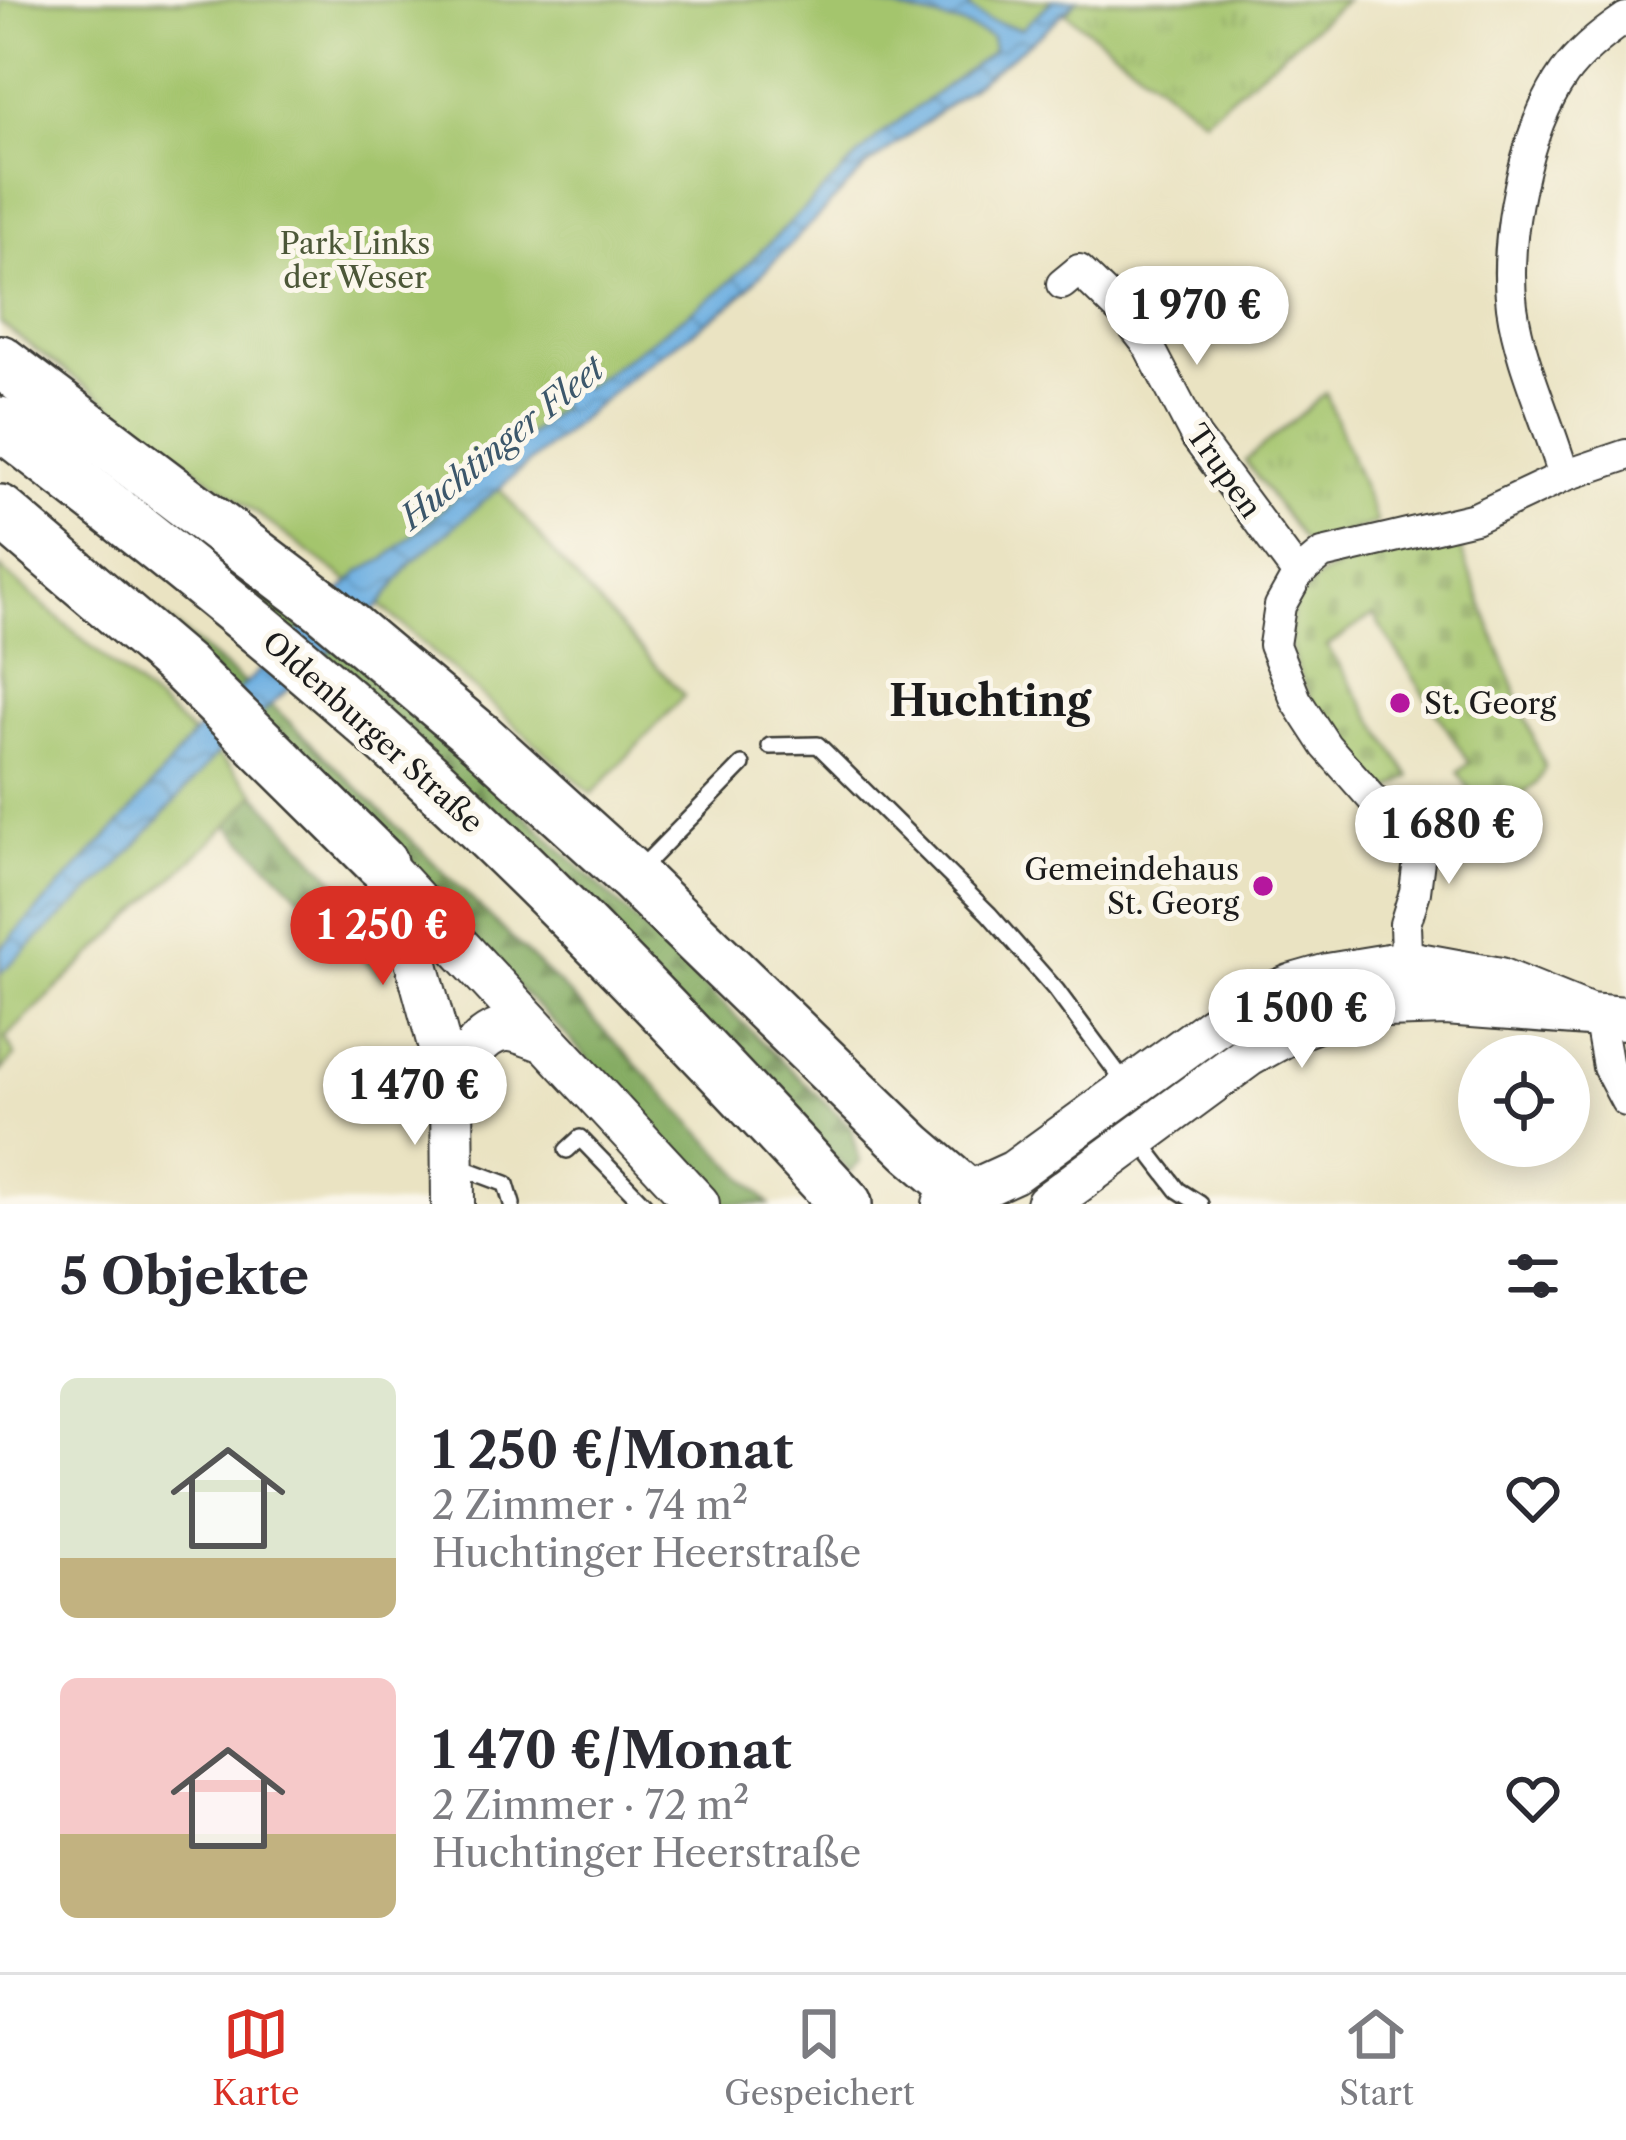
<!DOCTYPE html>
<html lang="de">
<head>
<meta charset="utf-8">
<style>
  :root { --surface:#fff; --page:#f7f7f7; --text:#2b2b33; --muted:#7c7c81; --line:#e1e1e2; --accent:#d93025 }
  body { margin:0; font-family:"Libre Caslon Text",serif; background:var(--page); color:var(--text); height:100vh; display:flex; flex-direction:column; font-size:45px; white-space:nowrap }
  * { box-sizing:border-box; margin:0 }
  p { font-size:39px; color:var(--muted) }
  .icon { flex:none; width:66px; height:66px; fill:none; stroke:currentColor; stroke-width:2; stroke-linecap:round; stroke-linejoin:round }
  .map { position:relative; height:1204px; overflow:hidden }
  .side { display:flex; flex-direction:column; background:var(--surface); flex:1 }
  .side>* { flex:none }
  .buttons { position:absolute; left:1458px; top:1035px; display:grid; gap:24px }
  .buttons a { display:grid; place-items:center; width:132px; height:132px; border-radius:50%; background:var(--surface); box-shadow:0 6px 30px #0003; font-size:60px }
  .price { position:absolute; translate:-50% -102px; padding:0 27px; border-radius:42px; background:#fff; color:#222; font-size:39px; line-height:78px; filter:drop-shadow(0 3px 6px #0008) }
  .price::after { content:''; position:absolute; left:50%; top:72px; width:36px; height:27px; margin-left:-18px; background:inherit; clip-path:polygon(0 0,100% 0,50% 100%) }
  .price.selected { background:var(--accent); color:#fff }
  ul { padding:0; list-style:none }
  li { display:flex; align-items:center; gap:36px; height:300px; padding:0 60px }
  li span { display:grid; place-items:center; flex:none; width:336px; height:240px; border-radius:18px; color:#555 }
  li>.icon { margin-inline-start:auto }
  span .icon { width:144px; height:144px; fill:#fffc; stroke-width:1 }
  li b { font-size:51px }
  h2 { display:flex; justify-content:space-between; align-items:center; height:144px; padding:0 60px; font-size:51px }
  .tabs { display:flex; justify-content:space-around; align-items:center; height:168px; border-top:3px solid var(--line); background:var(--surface); font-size:33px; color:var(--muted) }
  .tabs a { display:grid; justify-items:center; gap:6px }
  .tabs .selected { color:var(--accent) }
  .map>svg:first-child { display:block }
</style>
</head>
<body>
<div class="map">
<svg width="1626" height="1204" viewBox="0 0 1626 1204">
  <defs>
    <pattern id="grass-tufts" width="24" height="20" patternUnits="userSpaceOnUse" patternTransform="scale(3)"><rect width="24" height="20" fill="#a4c56d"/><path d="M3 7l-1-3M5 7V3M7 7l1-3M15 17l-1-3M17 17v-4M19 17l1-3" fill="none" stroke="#8da95e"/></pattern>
    <pattern id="forest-firs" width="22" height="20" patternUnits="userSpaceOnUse" patternTransform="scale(3)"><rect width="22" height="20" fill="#83aa60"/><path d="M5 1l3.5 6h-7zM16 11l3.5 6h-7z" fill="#6a8a4e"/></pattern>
    <pattern id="cemetery-stones" width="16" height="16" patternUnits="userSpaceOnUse" patternTransform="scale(3)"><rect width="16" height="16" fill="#a4c56d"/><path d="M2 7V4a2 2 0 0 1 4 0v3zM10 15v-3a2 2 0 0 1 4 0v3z" fill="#8da95e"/></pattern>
    <pattern id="water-waves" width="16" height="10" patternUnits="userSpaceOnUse" patternTransform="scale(3)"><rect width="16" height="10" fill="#6dafe1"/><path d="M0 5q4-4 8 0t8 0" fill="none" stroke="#598eb6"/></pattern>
  </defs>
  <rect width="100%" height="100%" fill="#fbf7ec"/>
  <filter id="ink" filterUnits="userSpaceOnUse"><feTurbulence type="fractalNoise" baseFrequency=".00833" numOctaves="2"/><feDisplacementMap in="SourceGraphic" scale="24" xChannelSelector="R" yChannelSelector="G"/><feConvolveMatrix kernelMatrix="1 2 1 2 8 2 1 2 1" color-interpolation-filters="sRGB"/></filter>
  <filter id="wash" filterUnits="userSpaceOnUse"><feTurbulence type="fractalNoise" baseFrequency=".004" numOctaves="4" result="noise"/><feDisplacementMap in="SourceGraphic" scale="48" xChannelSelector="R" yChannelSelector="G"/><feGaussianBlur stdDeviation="2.7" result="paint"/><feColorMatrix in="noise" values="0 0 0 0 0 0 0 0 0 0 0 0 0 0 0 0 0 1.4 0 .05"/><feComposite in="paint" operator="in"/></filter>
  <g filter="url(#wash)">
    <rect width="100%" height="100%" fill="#eae3c2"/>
    <g fill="url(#grass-tufts)" stroke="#607044" stroke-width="3">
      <path d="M1077 0H1346L1204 119 1066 13Z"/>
      <path d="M1326 393 1377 523 1308 547 1245 461Z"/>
    </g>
    <g fill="url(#forest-firs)" stroke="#50633e" stroke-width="3">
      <path d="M33 509 276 709 576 1001 769 1204H718L565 1034Z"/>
      <path d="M190 524 359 656 852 1128 860 1162 850 1172 181 535Z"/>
      <path d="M228 764 353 900 385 980 228 825 5 1038 15 1056 0 1072V973Z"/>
    </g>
    <path fill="url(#cemetery-stones)" stroke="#607044" stroke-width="3" d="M1458 542 1545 768 1536 784 1489 819 1458 772 1469 763 1373 615 1327 646 1410 777 1383 794C1338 740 1231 625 1331 570 1360 555 1425 549 1458 542Z"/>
    <g fill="#a4c56d" stroke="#607044" stroke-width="3">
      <path d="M0 0H1077L1042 33 865 168 733 303 638 370 499 488 566 568 684 696 592 794 380 605 0 323Z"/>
      <path d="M0 568 228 764 256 793 228 825 5 1038 15 1056 0 1072Z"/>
    </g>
    <path fill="url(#water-waves)" stroke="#44667e" stroke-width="3" d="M859 0H971L969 9 988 20 1021 29 1053 0H1077L1042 33 865 168 733 303 638 370 410 564 380 605 217 754 118 866 0 973V949L128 815 194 734 361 571 385 559 561 407 556 400 578 381 584 388 720 291 880 135 993 51 992 37 960 24Z"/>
  </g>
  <g filter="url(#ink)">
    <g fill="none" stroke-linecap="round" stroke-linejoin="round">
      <defs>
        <g id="service">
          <path d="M770 746 818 745 989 914 1056 990 1128 1087"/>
          <path d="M639 870 742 765"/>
          <path d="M1138 1138 1178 1190 1200 1204"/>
          <path d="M567 1150 580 1138 644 1204"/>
          <path d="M458 1166 506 1184 512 1204"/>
        </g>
        <g id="minor">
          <path d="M1062 284 1079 270 1121 311 1148 345 1196 437 1298 574"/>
          <path d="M1564 476C1548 420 1520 364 1512 307 1503 240 1525 129 1564 74 1580 52 1604 33 1626 18"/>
          <path d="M1407 981 1405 924 1415 892 1419 860 1410 841 1326 746 1296 700 1274 645 1280 606 1298 574 1322 554 1475 518 1564 476 1626 455"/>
          <path d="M1599 1016 1608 1067 1626 1101"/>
        </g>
        <g id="secondary">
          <path d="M381 863 698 1204"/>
          <path d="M387 882 415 957 452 1092 453 1204"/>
          <path d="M452 1092C461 1069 477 1030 508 1030 519 1030 534 1038 546 1041"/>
          <path d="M944 1204 1014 1172 1212 1028 1248 1004 1293 985 1328 975 1407 962 1500 979 1584 1013"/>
          <path d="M1047 1204 1249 1055 1296 1029 1355 1007 1446 1004 1626 1018"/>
        </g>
        <g id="trunk">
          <path d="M0 361 324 607 480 738 632 876 912 1148 967 1195"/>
          <path d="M0 423C118 514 234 605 346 703 523 859 686 1031 846 1204"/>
          <path d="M0 511 184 668 381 863"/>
        </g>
      </defs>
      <use href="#service" stroke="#3b3a35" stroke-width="20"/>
      <use href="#minor" stroke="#3b3a35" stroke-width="34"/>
      <use href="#secondary" stroke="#3b3a35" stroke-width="46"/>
      <use href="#trunk" stroke="#3b3a35" stroke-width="56"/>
      <use href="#service" stroke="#fff" stroke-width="15"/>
      <use href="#minor" stroke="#fff" stroke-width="30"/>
      <use href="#secondary" stroke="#fff" stroke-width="42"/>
      <use href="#trunk" stroke="#fff" stroke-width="51"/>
    </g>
  </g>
  <g fill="#b5179e" stroke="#fbf7ec" stroke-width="4.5">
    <circle cx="1400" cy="703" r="12"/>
    <circle cx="1263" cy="886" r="12"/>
  </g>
  <g text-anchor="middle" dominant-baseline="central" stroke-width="10" stroke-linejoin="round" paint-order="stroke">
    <g font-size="30" fill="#4c5738" stroke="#fbf7ec">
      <text x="355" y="243">Park Links<tspan x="355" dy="34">der Weser</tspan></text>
    </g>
    <g font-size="30" fill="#1c1c1c" stroke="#fbf7ec">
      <text transform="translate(1224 471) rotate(55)">Trupen</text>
      <text transform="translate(373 732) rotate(42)">Oldenburger Straße</text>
    </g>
    <g font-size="30" fill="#1c1c1c" stroke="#fbf7ec" text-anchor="start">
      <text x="1424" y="703">St. Georg</text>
      <text x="1239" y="869" text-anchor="end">Gemeindehaus<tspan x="1239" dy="34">St. Georg</tspan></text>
    </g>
    <g font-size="33" font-style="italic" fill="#3c576b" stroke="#fbf7ec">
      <text transform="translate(502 443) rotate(-39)">Huchtinger Fleet</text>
    </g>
    <g font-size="42" font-weight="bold" fill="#1c1c1c" stroke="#fbf7ec">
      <text x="990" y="701">Huchting</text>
    </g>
  </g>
</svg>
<div class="buttons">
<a><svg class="icon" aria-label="locate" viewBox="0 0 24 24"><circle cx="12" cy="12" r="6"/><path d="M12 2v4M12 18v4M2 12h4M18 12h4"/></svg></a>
</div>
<b class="price" style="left:1197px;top:368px">1 970 €</b>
<b class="price" style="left:1449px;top:887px">1 680 €</b>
<b class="price selected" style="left:383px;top:988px">1 250 €</b>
<b class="price" style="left:1302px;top:1071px">1 500 €</b>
<b class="price" style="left:415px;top:1148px">1 470 €</b>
</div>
<section class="side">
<h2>5 Objekte<svg class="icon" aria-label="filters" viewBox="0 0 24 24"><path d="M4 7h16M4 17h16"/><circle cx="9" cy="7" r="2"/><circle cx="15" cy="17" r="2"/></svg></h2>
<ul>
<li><span style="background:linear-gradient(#dfe7d0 75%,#c2b280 0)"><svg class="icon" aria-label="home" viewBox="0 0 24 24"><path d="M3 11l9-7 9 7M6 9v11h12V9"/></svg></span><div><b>1 250 €/Monat</b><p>2 Zimmer · 74 m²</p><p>Huchtinger Heerstraße</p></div><svg class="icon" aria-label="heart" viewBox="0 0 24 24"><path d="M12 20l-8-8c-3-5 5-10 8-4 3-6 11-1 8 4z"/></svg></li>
<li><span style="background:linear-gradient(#f6c9c9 65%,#c2b280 0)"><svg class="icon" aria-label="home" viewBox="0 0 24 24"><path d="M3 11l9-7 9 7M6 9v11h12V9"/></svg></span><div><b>1 470 €/Monat</b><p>2 Zimmer · 72 m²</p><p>Huchtinger Heerstraße</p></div><svg class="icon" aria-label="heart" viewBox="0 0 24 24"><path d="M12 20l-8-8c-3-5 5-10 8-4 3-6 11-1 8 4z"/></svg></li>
</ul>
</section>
<nav class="tabs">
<a class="selected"><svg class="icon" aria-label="map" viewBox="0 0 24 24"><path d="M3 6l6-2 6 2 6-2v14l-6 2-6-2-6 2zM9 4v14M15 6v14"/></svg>Karte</a>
<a><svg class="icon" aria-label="saved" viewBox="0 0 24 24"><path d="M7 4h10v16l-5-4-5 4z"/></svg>Gespeichert</a>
<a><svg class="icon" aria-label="home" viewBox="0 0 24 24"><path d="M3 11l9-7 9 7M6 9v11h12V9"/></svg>Start</a>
</nav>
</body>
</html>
